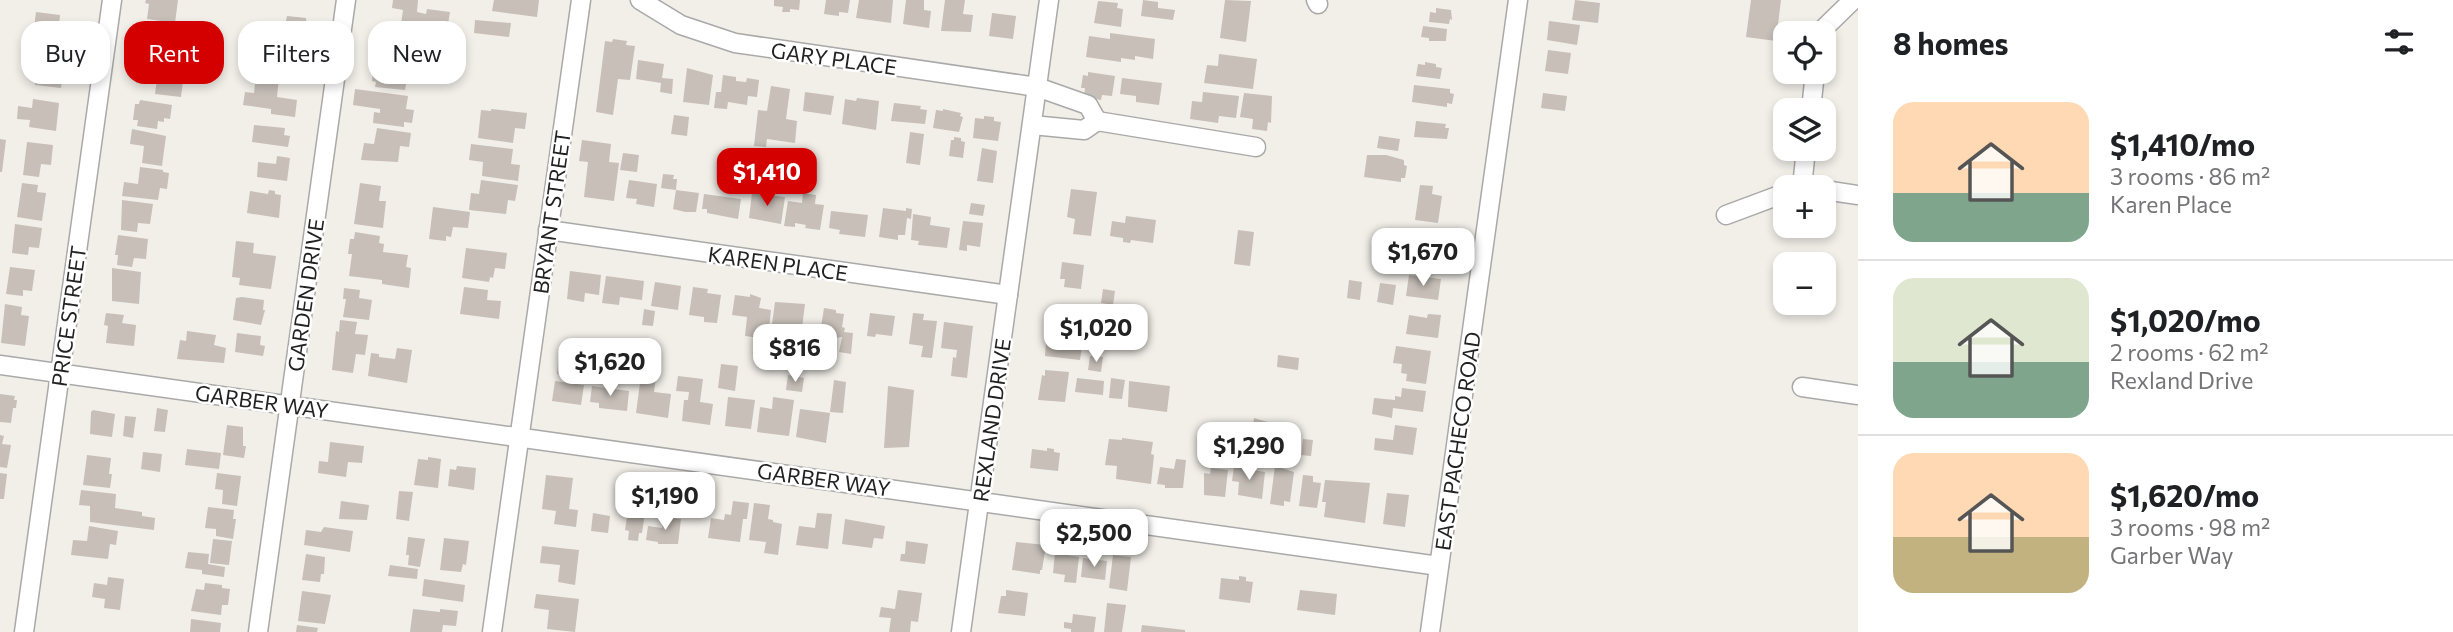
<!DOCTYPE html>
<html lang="en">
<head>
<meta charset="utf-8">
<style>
  :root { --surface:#fff; --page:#f6f6f6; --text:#202124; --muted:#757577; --line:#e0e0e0; --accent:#d40000 }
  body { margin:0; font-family:Commissioner,sans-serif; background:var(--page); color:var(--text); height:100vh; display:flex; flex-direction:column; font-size:26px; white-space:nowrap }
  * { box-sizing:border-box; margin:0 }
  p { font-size:23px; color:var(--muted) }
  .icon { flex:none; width:38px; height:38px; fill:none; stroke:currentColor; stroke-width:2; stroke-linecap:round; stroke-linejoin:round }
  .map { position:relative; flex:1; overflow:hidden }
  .drawer { display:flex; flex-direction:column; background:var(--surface); width:595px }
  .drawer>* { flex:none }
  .banner { position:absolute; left:21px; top:21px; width:665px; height:63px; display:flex; gap:14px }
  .tools { position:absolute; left:1773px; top:21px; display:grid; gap:14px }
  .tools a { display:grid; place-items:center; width:63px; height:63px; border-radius:14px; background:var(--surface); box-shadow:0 4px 10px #0003; font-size:35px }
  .price { position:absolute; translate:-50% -60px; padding:0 16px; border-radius:14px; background:#fff; color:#222; font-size:23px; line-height:46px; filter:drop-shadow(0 2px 4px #0008) }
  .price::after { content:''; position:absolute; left:50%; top:42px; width:21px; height:16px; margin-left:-10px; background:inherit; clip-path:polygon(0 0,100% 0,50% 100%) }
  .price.on { background:var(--accent); color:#fff }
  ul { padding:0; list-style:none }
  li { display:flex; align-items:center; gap:21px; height:175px; padding:0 35px }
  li+li { border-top:2px solid var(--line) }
  li span { display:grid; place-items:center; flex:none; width:196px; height:140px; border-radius:21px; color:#555 }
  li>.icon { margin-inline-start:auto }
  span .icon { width:84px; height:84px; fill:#fffc; stroke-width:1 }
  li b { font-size:30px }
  h2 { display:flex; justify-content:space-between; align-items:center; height:84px; padding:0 35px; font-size:30px }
  .pill { padding:0 24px; border-radius:21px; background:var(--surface); box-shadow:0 4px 10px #0003; font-size:24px; line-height:63px }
  .pill.on { background:var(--accent); color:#fff }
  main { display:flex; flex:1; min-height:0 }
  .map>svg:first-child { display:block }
</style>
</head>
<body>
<main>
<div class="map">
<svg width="1858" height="632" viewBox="0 0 1858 632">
  <rect width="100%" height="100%" fill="#f2efe9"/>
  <g fill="#c7bfb8">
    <path d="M146 0H178L175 23 147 19 149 4 145 3Z"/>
    <path d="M393 0H418L417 12 426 14 427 9 450 12 447 30 401 24 403 10 392 8Z"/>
    <path d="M494 0H539L537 17 492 11Z"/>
    <path d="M774 0H800L799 10 790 9V12H782L783 7 774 6Z"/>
    <path d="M826 0H850L848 13 839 12V16L824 14Z"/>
    <path d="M859 0H893L891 23 856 18Z"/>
    <path d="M906 0H924V10L931 11 929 28 903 24Z"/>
    <path d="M945 0H965L963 14 973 15 971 32 941 31Z"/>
    <path d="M1143 0 1158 2V8L1175 10 1173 20 1141 16Z"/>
    <path d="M1225 0 1251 1 1246 42 1220 38Z"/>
    <path d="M1575 0 1600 3 1598 23 1572 20Z"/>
    <path d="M1751 0H1781L1776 41 1746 37Z"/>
    <path d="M1098 1 1118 3 1117 8 1123 9 1121 27 1094 23Z"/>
    <path d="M1436 8 1451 10 1452 20 1450 19 1449 24 1429 22 1430 12 1436 13Z"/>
    <path d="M36 12 60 15 58 34 69 36 67 53 36 49 37 43H32Z"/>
    <path d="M992 13 1016 16 1013 39 989 36Z"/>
    <path d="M287 16 306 18 307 30H304L302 45 286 42 287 35 276 33 277 23 285 25Z"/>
    <path d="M475 20 511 23 509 37 474 33Z"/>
    <path d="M1549 21 1580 25 1577 45 1547 40Z"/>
    <path d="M1423 26 1447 29 1446 41H1429V38L1421 37Z"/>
    <path d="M157 30 191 34 188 56 170 54V58L141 55 144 38 154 40Z"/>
    <path d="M1110 33 1155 39 1153 59 1135 56V60L1121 58V62L1086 57 1089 36 1110 39Z"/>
    <path d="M613 39 627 41 626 45 635 46 630 80 618 79 613 115 596 112 605 41 612 42Z"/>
    <path d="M276 49 300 53 302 66H299L298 71 273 68Z"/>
    <path d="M1548 50 1571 53 1568 74 1545 71Z"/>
    <path d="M40 52 66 55 61 88 35 85Z"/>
    <path d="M1219 54 1257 59 1253 89 1204 83 1207 65 1218 66Z"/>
    <path d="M141 59 180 64 178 80 183 81 181 97 155 94 157 79 139 77Z"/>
    <path d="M380 59 410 63 405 90 375 87 376 82 372 81 373 70H378Z"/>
    <path d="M638 60 664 64 662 78 673 79 672 94 660 92 661 83 636 79Z"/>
    <path d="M1425 62 1436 64V67L1442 68 1440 79 1416 76 1418 64 1425 65Z"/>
    <path d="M687 68 713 75 709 105 683 102Z"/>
    <path d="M1088 72 1115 76 1112 96 1102 95 1101 100 1084 97 1085 88H1081L1083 75 1088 76Z"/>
    <path d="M256 75 279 78 277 97 297 100 295 117 271 114V109L243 105 245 92 254 93Z"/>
    <path d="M723 75 736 77V81L746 82 747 78 759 80 757 97 748 96 747 105 728 102 727 109 714 108 716 92H721Z"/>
    <path d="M1122 78 1162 83 1159 105 1136 102V96L1120 94Z"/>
    <path d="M1414 85 1450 89V93L1454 94 1452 104 1447 103V107L1412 102Z"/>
    <path d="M771 86 790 89 786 119 797 121 795 143 767 139 766 147 754 146 758 110 767 111Z"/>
    <path d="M355 89 408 96 406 109 414 110 412 123 404 122V127L373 123 374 112 380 113V109L353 105Z"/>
    <path d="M805 92 834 96 831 115 803 111Z"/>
    <path d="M1203 92 1239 96 1236 118 1219 116 1218 123 1190 119 1192 101 1202 102Z"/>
    <path d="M1244 93 1272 96 1271 123 1268 122 1267 131 1252 129 1253 119 1240 117Z"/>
    <path d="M1543 93 1567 96 1565 111 1541 108Z"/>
    <path d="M857 98 879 101 876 130 842 124 845 99 856 101Z"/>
    <path d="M33 99 59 103 56 131 29 127 30 120 17 119 18 106 32 108Z"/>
    <path d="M140 100 172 105 170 119 164 118V122L158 121 157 129 137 126 138 120H133L135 104H139Z"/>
    <path d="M894 103 921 106 920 109 927 110 925 124 891 121Z"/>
    <path d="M491 109 527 113 525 129 515 128 513 143 478 138 481 110 491 111Z"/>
    <path d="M943 109 961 113 960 116 963 117 959 132 933 128 936 110 943 111Z"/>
    <path d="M674 115 689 117 687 136 671 134Z"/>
    <path d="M984 116 994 117V121L1001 122 998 141 973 138 975 118 984 119Z"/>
    <path d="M1416 121 1446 124 1445 128H1449L1447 139 1414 137Z"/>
    <path d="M254 125 285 128 284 135 290 136 288 147 252 142Z"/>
    <path d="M377 128 411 133 409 147 400 146 398 162 361 160 364 143 374 144Z"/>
    <path d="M132 129 166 136 162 166 142 163 144 146 130 144Z"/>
    <path d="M910 132 924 134 920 165 906 163Z"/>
    <path d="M1379 136 1400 139 1398 151 1377 148Z"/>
    <path d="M954 137 961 138V141L965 142 963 158 949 156 951 140H954Z"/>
    <path d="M0 139 6 140 2 172H0Z"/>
    <path d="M582 140 611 144 609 162 619 163 614 201 584 197 588 162 579 161Z"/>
    <path d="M27 142 53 145 51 165 41 164 39 177 23 175Z"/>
    <path d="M471 144 513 149 511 164 520 165 518 181 482 176 483 162 469 160Z"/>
    <path d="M982 148 997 151 993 183 977 181Z"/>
    <path d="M623 153 639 155 637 172 620 170Z"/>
    <path d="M1367 155H1386L1404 160V165L1407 166 1405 178H1401V182L1364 177Z"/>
    <path d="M277 156 290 158 287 181 257 177 258 162 276 164Z"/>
    <path d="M750 163 765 165 762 189 747 187Z"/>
    <path d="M140 167 163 170V172L169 173 167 189 160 188 158 200 122 196 124 182 138 184Z"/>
    <path d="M663 174 674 175 673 179H677L676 190 661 188Z"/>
    <path d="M481 180 518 185 515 201 508 200 506 214 469 210 471 193 479 194Z"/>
    <path d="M629 180 657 184 654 207 636 204 637 199 626 198Z"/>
    <path d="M22 183 38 185 37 192 46 193 42 221 17 217Z"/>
    <path d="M360 183 381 186 379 201H386L383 228 354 224Z"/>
    <path d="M1420 185 1433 186 1432 194 1442 196 1438 223 1415 220Z"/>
    <path d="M1071 189 1097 192 1091 236 1073 234 1075 219 1067 217Z"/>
    <path d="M269 190 275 191V194L281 195 279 218 247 213 250 191 268 194Z"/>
    <path d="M676 190 699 193 696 212H685L673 209Z"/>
    <path d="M752 193 785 197 781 224 749 218Z"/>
    <path d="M803 193 816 195 815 204 824 205 820 230 805 228 806 225 795 223V227L784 226 788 201 802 203Z"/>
    <path d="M704 194 741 199 738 219 707 213V209H702Z"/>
    <path d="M122 200 153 204 150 224 138 223 137 232 121 230Z"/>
    <path d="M971 203 985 205 983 216 969 214Z"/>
    <path d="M433 207 470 212 468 228 453 227 451 237 446 236V241L429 239Z"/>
    <path d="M883 208 906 211V208L912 209 911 219 907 218 905 235H898V240L879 237Z"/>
    <path d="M831 211 868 215 865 237 839 234 840 230 829 228Z"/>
    <path d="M913 214 931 217 930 225 950 228 947 248 918 245 919 241 911 240Z"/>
    <path d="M1126 216 1156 220 1153 243 1131 240 1130 243 1123 242V238L1110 236 1112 221 1125 223Z"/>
    <path d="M963 221 983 223 980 247 967 245V251L959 250Z"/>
    <path d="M15 224 42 228 39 248 29 247 28 255 12 253Z"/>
    <path d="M1238 230 1254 232 1250 266 1234 264Z"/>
    <path d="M355 232 380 236 379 243 384 244 383 252 408 255 406 267 411 268 409 288 382 284V280L349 276 352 254H348L350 239H354Z"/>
    <path d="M1411 234 1434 237 1431 262 1421 260V256L1408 255Z"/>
    <path d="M118 235 148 239 146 259 134 258 132 267 117 265 118 255H115Z"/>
    <path d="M236 241 254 243 253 253 276 256 271 289 239 285 240 278 232 277Z"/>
    <path d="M466 248 507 253 505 269 495 268 493 278 490 277 489 282 462 278Z"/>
    <path d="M1062 262 1084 265 1081 289 1064 287 1065 279H1060Z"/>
    <path d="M10 267 35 270 32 291 23 290V296L6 294Z"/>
    <path d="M112 268 141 272 139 304 112 301Z"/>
    <path d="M570 271 601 275 599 295 585 293 584 302 567 299Z"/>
    <path d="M1409 275 1441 279 1438 300 1406 296Z"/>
    <path d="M606 276 644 281 642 300 620 297 619 305 602 303Z"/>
    <path d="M1349 280 1362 282 1360 300 1347 298Z"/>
    <path d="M655 282 681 286 678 310 651 306Z"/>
    <path d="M1380 283 1396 285 1393 305 1377 302Z"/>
    <path d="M464 287 488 290 487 300 501 301 499 319 460 314Z"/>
    <path d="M693 287 708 289 707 293 721 295 717 323 704 322V317L689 315Z"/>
    <path d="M344 288 360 290 359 298 372 300 369 320 343 317 346 299H343Z"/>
    <path d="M1103 289 1115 291 1113 305 1101 303Z"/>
    <path d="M750 294 761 298 759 308 771 310 768 339 745 336 747 317 732 315 735 295 750 297Z"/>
    <path d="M242 297 264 300 263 310H265L261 325 233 320 236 298Z"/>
    <path d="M775 302 805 304 802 328 772 324Z"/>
    <path d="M5 304 22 307 21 315 29 316 25 346 1 343Z"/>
    <path d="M824 308 836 310V313L844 314 842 327 845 328 844 332 853 333 851 354 839 352 842 337 828 339V334L820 333Z"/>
    <path d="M644 309 655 311 653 326 642 325Z"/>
    <path d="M106 313 124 315 122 323 136 325 134 346 106 343 108 326 104 325Z"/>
    <path d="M870 313 895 316 892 336 876 334 875 337 867 336Z"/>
    <path d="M913 313 924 314 923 320 937 321 932 358 921 357 923 346 909 344Z"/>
    <path d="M1428 314 1441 315 1438 338 1406 334 1409 315 1427 318Z"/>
    <path d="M1064 316 1080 318 1078 334 1062 332Z"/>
    <path d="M340 320 357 322 355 334 368 335 365 355 356 354 353 373 332 370 336 331 339 332Z"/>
    <path d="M944 322 973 326 967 378 951 376 953 357 956 358 957 350 941 348Z"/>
    <path d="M187 331 216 335 214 345 226 348 224 363 177 359 180 340 186 341Z"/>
    <path d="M237 333 261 336 260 345 265 346 263 356 235 352Z"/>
    <path d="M1051 337 1075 341V345L1082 346 1080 360 1045 356 1046 342 1050 343Z"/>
    <path d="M1396 346 1431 351 1426 384 1406 381 1407 374 1401 373 1402 364 1393 363Z"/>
    <path d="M397 348 412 350 407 383 368 376 371 353 379 354V357L395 359Z"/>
    <path d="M559 355 581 358 579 369 574 368 573 376 557 374Z"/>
    <path d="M1278 355 1299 358 1298 370 1277 367Z"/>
    <path d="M1090 356 1103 357 1101 372 1088 370Z"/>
    <path d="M721 364 738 366 735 391 718 388Z"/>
    <path d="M636 366 657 369 654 392 671 394 668 418 636 413 640 383 634 382Z"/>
    <path d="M1045 370 1069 372 1065 402 1038 400 1042 375 1045 376Z"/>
    <path d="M788 375 804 378 802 392 786 390Z"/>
    <path d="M678 376 703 379 700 402 713 404 710 425 682 421 684 400H688L689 392 676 391Z"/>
    <path d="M1077 378 1104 381 1103 395 1075 392Z"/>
    <path d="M1111 378 1125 380 1122 399 1109 398Z"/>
    <path d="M834 380 846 382 843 413 830 412Z"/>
    <path d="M555 381 584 385 581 405 552 401Z"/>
    <path d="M1129 381 1170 386 1167 412 1128 407Z"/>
    <path d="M592 386 629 391 627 411 599 408V403L590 402Z"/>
    <path d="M888 386 914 390 909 447 884 448Z"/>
    <path d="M1402 388 1426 391 1423 412 1393 408 1392 418 1372 414 1374 398 1395 400V396L1401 397Z"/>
    <path d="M0 394 15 396 14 400H17L16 408H13L11 423 0 422Z"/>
    <path d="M728 397 755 400 751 429 725 426Z"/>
    <path d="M773 397 794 400 789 436 757 432 760 407 772 409Z"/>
    <path d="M157 408 168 410 165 432 154 431Z"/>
    <path d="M800 409 830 413 826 443 796 437Z"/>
    <path d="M93 410 115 414 112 437 90 434 91 412Z"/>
    <path d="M125 416 136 417 133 438 123 436Z"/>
    <path d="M1254 418 1271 423 1269 441 1251 438Z"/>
    <path d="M227 425 243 427V446H246L244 458 223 455Z"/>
    <path d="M1395 425 1417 428 1413 455 1374 450 1375 438 1393 440Z"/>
    <path d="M1274 431 1289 435 1287 453 1271 452Z"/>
    <path d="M0 435 4 436 2 444 11 445 7 468 0 467Z"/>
    <path d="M1202 436 1233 440 1231 454 1200 450Z"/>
    <path d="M1122 438 1153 442 1151 454 1154 455 1151 484 1116 479 1117 466 1105 465 1109 439 1122 440Z"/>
    <path d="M1303 439 1313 440 1311 456 1301 455Z"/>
    <path d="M330 442 364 446 362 463 348 462 346 477 318 473 319 461 328 462Z"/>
    <path d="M1047 448 1054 449V452L1060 453 1058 471 1030 468 1032 449 1047 451Z"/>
    <path d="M187 449 221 453 219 469 185 465Z"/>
    <path d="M143 452 162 454 160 472 141 469Z"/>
    <path d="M87 455 111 458 109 474H112L110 488 83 485Z"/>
    <path d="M428 457 441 459 438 488 414 485 418 459 428 460Z"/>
    <path d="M1176 459 1186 460 1183 488H1165V485L1157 484 1160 467 1174 469Z"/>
    <path d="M457 466 476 468 474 490 448 486 450 469 456 470Z"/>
    <path d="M1275 466 1294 472 1290 502 1284 501V506L1270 504Z"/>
    <path d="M1234 467 1265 472 1262 499 1238 495 1239 482 1232 481Z"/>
    <path d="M1211 468 1228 470 1225 497 1204 495V473L1210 474Z"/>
    <path d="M0 473 7 474 4 499H0Z"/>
    <path d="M217 473 241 476 237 506 222 504 223 490 215 489Z"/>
    <path d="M546 475 573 478 569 509 578 510 576 527 554 524 556 511 542 509Z"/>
    <path d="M1303 475 1313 476V482L1321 483 1317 508 1299 506Z"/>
    <path d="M1325 480 1370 483 1365 523 1324 517 1326 502H1322Z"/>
    <path d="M81 490 116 494 115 508 142 512V516L155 518 154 530 90 522V506L79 505Z"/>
    <path d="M399 491 413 492 409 521 396 519Z"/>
    <path d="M1387 493 1409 495 1405 527 1383 524Z"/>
    <path d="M341 501 369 505 367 520 339 519Z"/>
    <path d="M733 501 749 503 747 519H743L740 542 708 538 711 518 724 520 725 514 731 515Z"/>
    <path d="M754 503 770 505 768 519 773 520V522L782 524 778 555 764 553 766 542 749 540Z"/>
    <path d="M629 504 646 506 642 533H639L638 541 628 540 629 531 625 530Z"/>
    <path d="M208 507 234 510 233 519H236L233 539 216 536V529L205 528Z"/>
    <path d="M593 513 610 516 608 533 591 531Z"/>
    <path d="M817 513 832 514 828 549 796 545 799 526 815 528Z"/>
    <path d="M663 517 681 519 678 544H658V542L646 540 648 526 662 528Z"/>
    <path d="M845 519 885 526 883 539 874 538 872 548 842 544Z"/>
    <path d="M89 526 118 531 116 545 110 544 108 559 71 555 73 540 87 541Z"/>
    <path d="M324 527 353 531 350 552 304 545 306 530 321 532Z"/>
    <path d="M408 537 425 539 420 567 408 565 409 555H406Z"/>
    <path d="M444 538 469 541 466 565 463 564 461 572 440 570Z"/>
    <path d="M213 539 232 541 229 565 210 563Z"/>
    <path d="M906 541 928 544 925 564 900 561 901 554H905Z"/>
    <path d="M1016 542 1046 545 1042 570H1040V574L1012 570Z"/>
    <path d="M542 546 579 550 575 585 558 582 560 565 540 563Z"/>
    <path d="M188 552 209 554 208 564 225 567 224 577 202 574V570L185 568Z"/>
    <path d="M1055 553 1079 557 1076 583 1064 582 1065 575 1053 573Z"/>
    <path d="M306 554 325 557 324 574H321L320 582 302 580Z"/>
    <path d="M1113 555 1131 557 1127 591 1109 588Z"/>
    <path d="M1083 558 1107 561 1105 580 1081 577Z"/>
    <path d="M390 565 418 569 417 579 388 576Z"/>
    <path d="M1239 576 1246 577V581L1253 582 1250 603 1219 599 1221 578 1239 580Z"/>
    <path d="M108 577 124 579 120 610 104 608 105 599 92 597 94 583 107 585Z"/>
    <path d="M424 579 465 585 463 602 422 596Z"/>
    <path d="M205 583 222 585V588L230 589 228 605H222L221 615 191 611 196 589 204 590Z"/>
    <path d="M898 590 922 593 918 622 911 621 910 632H889L891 618 879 617 881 607 895 609Z"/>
    <path d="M1006 590 1028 593 1025 616 998 613 1001 596H1006Z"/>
    <path d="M1300 590 1337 594 1335 615 1297 610Z"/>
    <path d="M302 591 331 595 325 624 298 621Z"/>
    <path d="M536 594 579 599 575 632 547 629 549 610 534 608Z"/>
    <path d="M1107 603 1126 605 1122 632H1104Z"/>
    <path d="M413 609 440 612V609L458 611 456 626 443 625 442 632H410Z"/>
    <path d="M1073 614 1096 617 1094 632H1071V629L1064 628V622L1072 623Z"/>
    <path d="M191 619 221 623 220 632H190Z"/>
    <path d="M297 625 318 628 317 632H296Z"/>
    <path d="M1142 625 1185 630V632H1141Z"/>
  </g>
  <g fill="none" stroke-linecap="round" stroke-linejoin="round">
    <defs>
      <g id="minor">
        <path d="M640 0 681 25 735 43 1037 87 1088 105 1097 121"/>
        <path d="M1316 0 1318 4"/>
        <path d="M1819 33 1853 0"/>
        <path d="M1811 110 1815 72"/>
        <path d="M1032 125 1084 130 1097 121 1256 147"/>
        <path d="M1802 187 1806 149"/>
        <path d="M1824 190 1858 195"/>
        <path d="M1726 215 1785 193"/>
        <path d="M548 230 1008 295"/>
        <path d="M0 365 1439 566"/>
        <path d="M1802 387 1858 395"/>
        <path d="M24 632 112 0"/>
        <path d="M258 632 346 0"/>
        <path d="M492 632 581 0"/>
        <path d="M961 632 1049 0"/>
        <path d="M1430 632 1518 0"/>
      </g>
    </defs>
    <use href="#minor" stroke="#a9a9a9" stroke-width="21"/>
    <use href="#minor" stroke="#fff" stroke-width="18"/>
  </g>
  <g text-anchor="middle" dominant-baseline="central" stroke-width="5" stroke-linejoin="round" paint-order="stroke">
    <g font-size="21" fill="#222" stroke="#fff">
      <text transform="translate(834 58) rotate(8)">GARY PLACE</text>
      <text transform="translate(551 212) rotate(-82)">BRYANT STREET</text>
      <text transform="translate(778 263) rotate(8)">KAREN PLACE</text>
      <text transform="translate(305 295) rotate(-82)">GARDEN DRIVE</text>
      <text transform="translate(68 316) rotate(-82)">PRICE STREET</text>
      <text transform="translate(262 401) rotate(8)">GARBER WAY</text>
      <text transform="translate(991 420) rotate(-82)">REXLAND DRIVE</text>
      <text transform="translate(1457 441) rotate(-82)">EAST PACHECO ROAD</text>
      <text transform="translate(824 479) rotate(8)">GARBER WAY</text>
    </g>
  </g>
</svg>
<div class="tools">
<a><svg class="icon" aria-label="locate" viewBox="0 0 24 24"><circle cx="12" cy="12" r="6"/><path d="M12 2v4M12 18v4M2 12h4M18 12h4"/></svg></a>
<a><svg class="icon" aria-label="layers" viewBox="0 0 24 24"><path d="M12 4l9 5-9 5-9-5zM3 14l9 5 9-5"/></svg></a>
<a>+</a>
<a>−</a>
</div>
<b class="price on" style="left:767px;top:208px">$1,410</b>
<b class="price" style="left:1423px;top:288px">$1,670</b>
<b class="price" style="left:1096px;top:364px">$1,020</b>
<b class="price" style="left:795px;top:384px">$816</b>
<b class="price" style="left:610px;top:398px">$1,620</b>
<b class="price" style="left:1249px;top:482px">$1,290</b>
<b class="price" style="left:665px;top:532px">$1,190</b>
<b class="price" style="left:1094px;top:569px">$2,500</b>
<div class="banner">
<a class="pill">Buy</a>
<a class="pill on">Rent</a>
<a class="pill">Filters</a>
<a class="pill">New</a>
</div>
</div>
<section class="drawer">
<h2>8 homes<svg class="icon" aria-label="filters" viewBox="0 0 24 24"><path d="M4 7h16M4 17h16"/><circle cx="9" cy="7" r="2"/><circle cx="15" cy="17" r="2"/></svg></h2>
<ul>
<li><span style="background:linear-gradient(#ffd9b3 65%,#7fa58c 0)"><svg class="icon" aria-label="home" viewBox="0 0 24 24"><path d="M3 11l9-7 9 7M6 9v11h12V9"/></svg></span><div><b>$1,410/mo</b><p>3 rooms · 86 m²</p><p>Karen Place</p></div></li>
<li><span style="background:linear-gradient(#dfe7d0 60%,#7fa58c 0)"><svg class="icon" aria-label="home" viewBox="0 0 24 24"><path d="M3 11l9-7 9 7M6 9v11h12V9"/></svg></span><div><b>$1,020/mo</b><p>2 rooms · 62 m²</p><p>Rexland Drive</p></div></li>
<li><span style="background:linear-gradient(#ffd9b3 60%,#c2b280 0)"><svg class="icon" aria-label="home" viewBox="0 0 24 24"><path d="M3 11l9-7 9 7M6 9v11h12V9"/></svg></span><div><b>$1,620/mo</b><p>3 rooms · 98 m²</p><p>Garber Way</p></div></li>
</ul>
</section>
</main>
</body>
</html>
